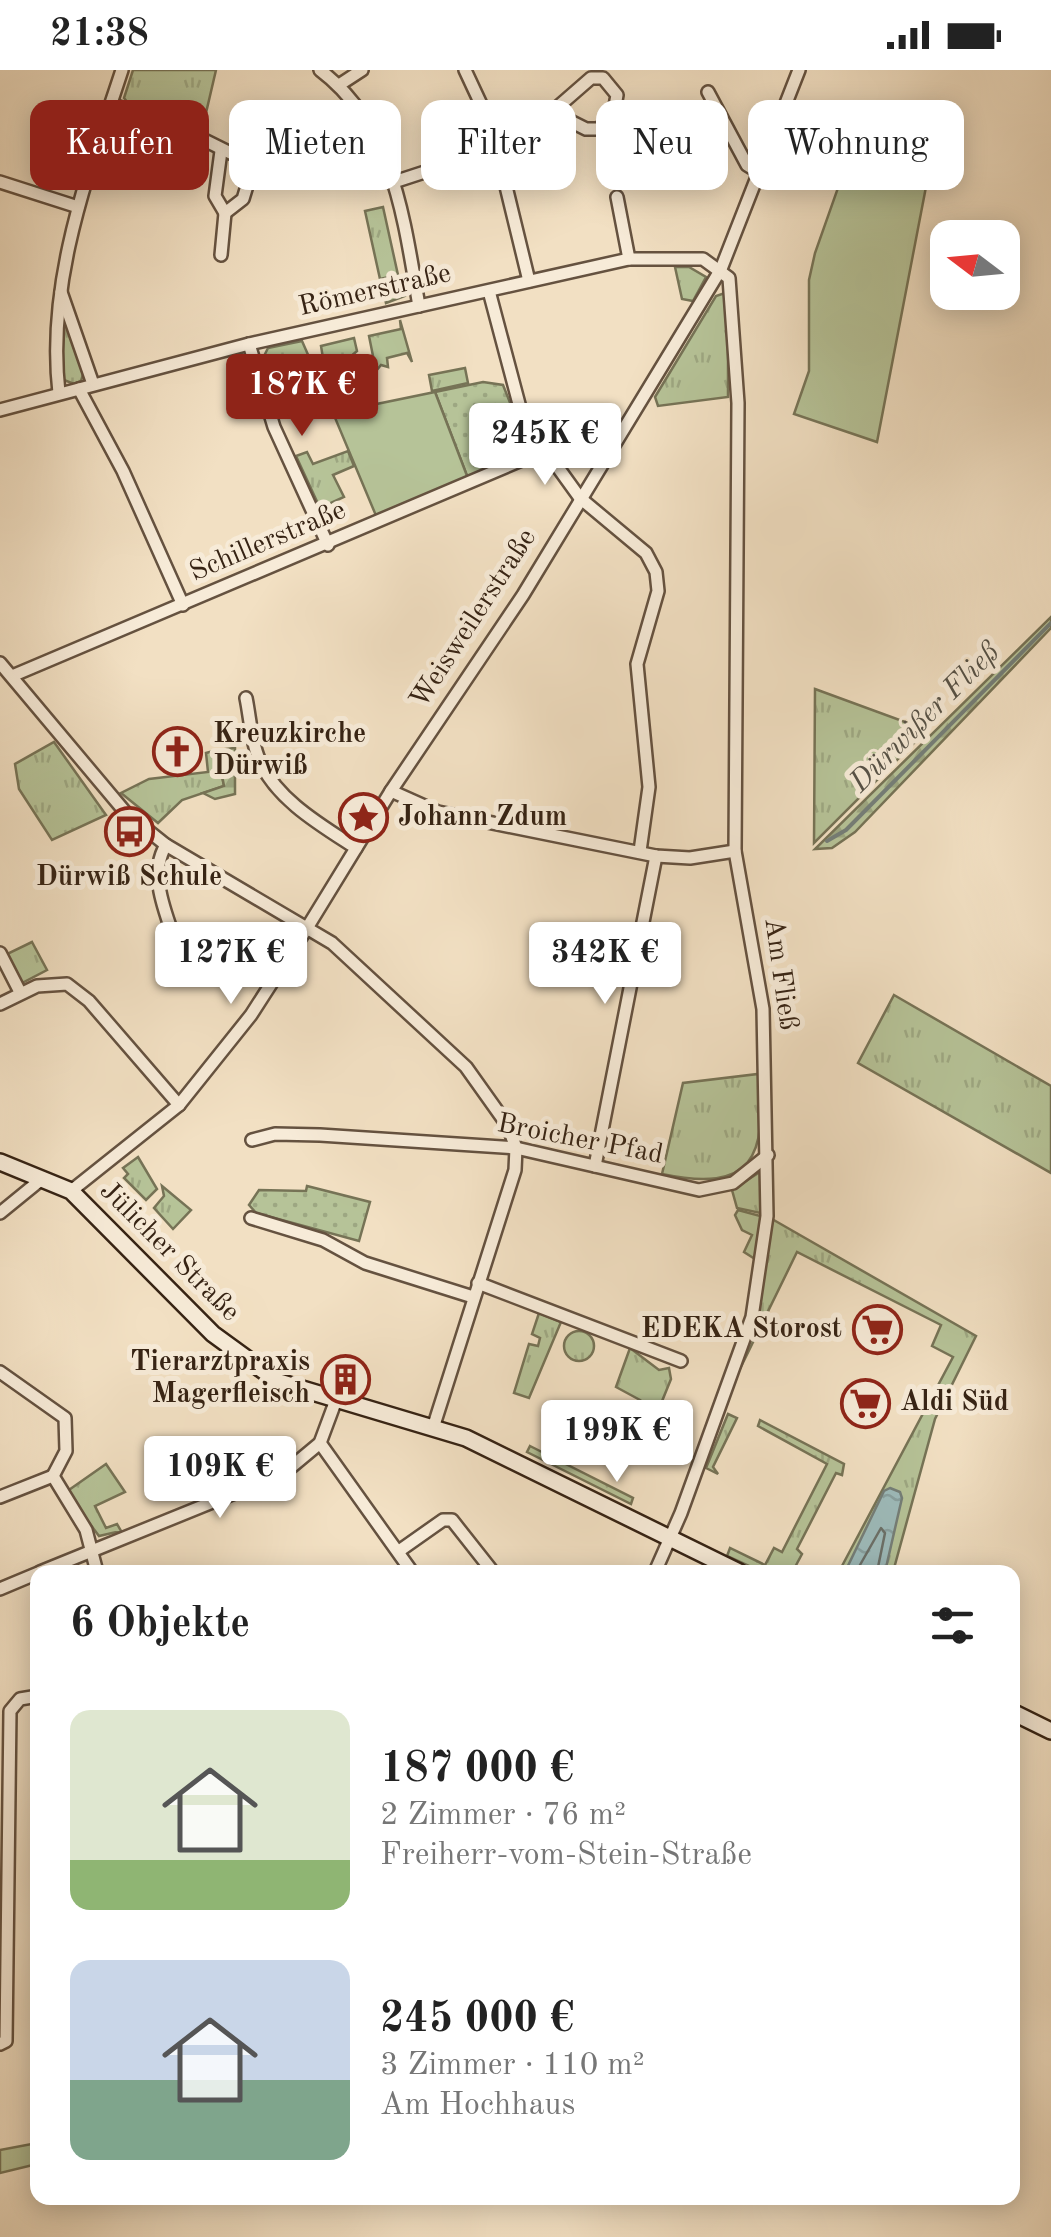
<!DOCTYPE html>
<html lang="de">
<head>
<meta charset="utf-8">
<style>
  :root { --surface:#fff; --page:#f6f6f6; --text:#222; --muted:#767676; --accent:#8f2418 }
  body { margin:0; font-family:"Old Standard TT",serif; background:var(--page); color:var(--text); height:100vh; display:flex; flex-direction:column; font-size:38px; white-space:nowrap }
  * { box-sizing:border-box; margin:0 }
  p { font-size:32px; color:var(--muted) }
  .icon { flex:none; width:55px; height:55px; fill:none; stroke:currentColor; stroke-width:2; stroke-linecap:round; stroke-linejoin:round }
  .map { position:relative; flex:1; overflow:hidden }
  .drawer { position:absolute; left:30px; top:1495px; width:990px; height:640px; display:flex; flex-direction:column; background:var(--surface); border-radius:20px; box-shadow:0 5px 25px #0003 }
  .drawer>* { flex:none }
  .hud { position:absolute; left:30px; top:30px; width:992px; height:90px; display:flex; gap:20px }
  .needle { width:65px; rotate:286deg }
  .tools { position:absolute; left:930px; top:150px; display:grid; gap:20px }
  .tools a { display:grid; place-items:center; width:90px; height:90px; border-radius:20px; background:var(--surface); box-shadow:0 5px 25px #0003; font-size:50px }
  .price { position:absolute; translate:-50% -85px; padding:0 22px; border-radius:10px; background:#fff; color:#222; font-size:32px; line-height:65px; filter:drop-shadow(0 2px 5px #0008) }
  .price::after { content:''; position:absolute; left:50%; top:60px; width:30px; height:22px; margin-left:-15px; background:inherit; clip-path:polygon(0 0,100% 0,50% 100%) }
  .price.on { background:var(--accent); color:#fff }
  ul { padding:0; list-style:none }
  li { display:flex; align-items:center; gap:30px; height:250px; padding:0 40px }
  li span { display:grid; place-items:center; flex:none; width:280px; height:200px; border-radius:20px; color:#555 }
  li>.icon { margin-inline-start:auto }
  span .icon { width:120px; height:120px; fill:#fffc; stroke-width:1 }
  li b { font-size:42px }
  h2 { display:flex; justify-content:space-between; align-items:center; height:120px; padding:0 40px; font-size:42px }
  .tag { padding:0 35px; border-radius:20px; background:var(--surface); box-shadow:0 5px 25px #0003; font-size:35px; line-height:90px }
  .tag.on { background:var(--accent); color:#fff }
  .status { display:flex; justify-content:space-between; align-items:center; height:70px; padding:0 50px; background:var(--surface); direction:ltr }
  .status svg { height:28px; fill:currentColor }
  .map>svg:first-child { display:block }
</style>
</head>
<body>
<div class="status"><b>21:38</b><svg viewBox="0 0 49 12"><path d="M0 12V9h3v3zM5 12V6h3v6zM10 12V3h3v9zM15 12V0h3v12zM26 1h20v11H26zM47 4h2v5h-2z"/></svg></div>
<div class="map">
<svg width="1051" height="2167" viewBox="0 0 1051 2167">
  <defs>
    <pattern id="grass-tufts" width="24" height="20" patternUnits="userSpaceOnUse" patternTransform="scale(2.5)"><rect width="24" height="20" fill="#b6c398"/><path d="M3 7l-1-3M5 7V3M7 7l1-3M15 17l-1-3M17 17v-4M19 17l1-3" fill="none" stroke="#9da782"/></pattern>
    <pattern id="forest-firs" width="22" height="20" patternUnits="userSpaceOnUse" patternTransform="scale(2.5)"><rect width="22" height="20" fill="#b6c398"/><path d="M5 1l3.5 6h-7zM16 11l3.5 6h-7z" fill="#9da782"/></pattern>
    <pattern id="park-dots" width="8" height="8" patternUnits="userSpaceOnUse" patternTransform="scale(2.5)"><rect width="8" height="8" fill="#b6c398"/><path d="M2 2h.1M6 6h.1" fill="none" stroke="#9da782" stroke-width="1.8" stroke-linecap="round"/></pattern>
    <pattern id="water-ripples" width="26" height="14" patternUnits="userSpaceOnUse" patternTransform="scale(2.5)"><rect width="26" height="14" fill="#9dbbbb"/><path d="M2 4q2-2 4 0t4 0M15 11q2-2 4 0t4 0" fill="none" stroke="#88a0a0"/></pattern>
  </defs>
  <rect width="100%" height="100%" fill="#f2e0c3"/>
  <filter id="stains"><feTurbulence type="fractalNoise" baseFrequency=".002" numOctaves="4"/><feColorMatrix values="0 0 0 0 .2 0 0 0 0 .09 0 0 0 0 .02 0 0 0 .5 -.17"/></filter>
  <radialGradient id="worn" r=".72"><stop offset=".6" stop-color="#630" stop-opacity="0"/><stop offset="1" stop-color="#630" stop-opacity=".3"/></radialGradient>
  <g fill="url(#grass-tufts)" stroke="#767356" stroke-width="2.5">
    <path d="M133 0H216L202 60 129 34 124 28Z"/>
    <path d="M340 32 364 64 376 92 365 98 363 71 311 74 321 59 333 58 332 38Z"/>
    <path d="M383 137 398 205 380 209 365 141Z"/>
    <path d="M675 197H689L706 207 693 231 682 229Z"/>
    <path d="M405 208V226L386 233 381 212Z"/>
    <path d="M725 223 728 226V327L658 336 655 327 716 226Z"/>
    <path d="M64 240 84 301 81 311 74 314 64 310 61 299Z"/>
    <path d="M400 250 412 292 407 283 387 288 388 297 381 295 376 301 369 266 401 259Z"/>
    <path d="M354 268 357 281 349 288 330 293 323 288 321 276Z"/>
    <path d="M302 271 313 296 300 299 303 313 274 325 262 290 268 278Z"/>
    <path d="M465 298 468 313 432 321 429 305Z"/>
    <path d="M348 381 354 396 333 405 344 427 320 438 296 386 307 382 313 394Z"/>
    <path d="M815 619 927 660 814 773Z"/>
    <path d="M54 672 106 745 52 770 19 719 15 694Z"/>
    <path d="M217 680 224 716 182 730 158 753 121 723 149 709 208 702 206 683Z"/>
    <path d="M32 872 47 900 22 913 7 884Z"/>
    <path d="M894 925 1051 1016V1103L858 993Z"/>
    <path d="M758 1004C768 1088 752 1123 662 1104L683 1013Z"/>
    <path d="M138 1087 157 1119 146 1130 124 1108 128 1104 123 1098Z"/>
    <path d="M763 1100 765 1144 737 1138 732 1120Z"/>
    <path d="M162 1116 191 1140 173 1159 154 1138 164 1126Z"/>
    <path d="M738 1140 764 1147 758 1191 744 1182 752 1165 742 1160 735 1145Z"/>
    <path d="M772 1149 976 1266 935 1349 893 1502H842V1496L953 1287 932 1276 941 1255 797 1182 736 1307Z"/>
    <path d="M539 1243 561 1252 529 1328 514 1323 529 1274 538 1276 540 1268 532 1264Z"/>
    <circle cx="579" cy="1276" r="15"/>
    <path d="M630 1278 659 1300 669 1298 671 1309 658 1341 649 1337 637 1367 625 1363 640 1330 616 1317Z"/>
    <path d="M728 1344 737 1348 713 1397 718 1404 706 1398Z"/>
    <path d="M760 1350 844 1394 842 1405 836 1403 797 1479 802 1484 794 1499 799 1502H762L727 1486 730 1478 765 1495 774 1478 782 1482 827 1394 758 1356Z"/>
    <path d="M530 1376 633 1428 631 1434 527 1382Z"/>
    <path d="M106 1394 125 1422 95 1436 106 1458 117 1454 121 1461 99 1466 66 1422Z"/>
  </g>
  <g fill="url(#forest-firs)" stroke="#767356" stroke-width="2.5">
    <path d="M1051 547V558L855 762 832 778 815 779Z"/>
    <path d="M235 678V724L215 729 203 723 224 716 217 680Z"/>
    <path d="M37 2073V2094L0 2103V2080Z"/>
  </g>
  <g fill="url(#park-dots)" stroke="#767356" stroke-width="2.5">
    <path d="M483 312 503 315 524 368 512 392 469 411 435 322Z"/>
    <path d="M307 1116 370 1132 359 1171 256 1143 249 1135 259 1120 306 1121Z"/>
  </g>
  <g fill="#b6c398" stroke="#767356" stroke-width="2.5">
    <path d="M864 44 935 70 877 372 794 344 809 301V210L815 183Z"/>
    <path d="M435 322 469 411 377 448 333 343Z"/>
  </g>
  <path fill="url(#water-ripples)" stroke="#747e78" stroke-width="2.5" d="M890 1418 900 1422 902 1428 885 1502H845L884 1421Z"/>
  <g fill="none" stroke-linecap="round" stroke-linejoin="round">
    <path stroke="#6a6f68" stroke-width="2.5" d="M856 1502 881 1458 885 1463 877 1502"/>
    <path stroke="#747e78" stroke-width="4" d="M827 771 846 760 1051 553"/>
    <defs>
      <g id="street">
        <path d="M320 0C394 56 404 150 419 236"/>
        <path d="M465 0 500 75"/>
        <path d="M339 15 362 0"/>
        <path d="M708 22 747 95 760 103"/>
        <path d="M111 34 186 61 271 103 304 106 390 100"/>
        <path d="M221 81 215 126 225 143 243 129 253 96"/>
        <path d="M489 81 502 100 529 211"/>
        <path d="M0 112 78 137"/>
        <path d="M394 112 489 81 552 42 591 8H603L617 25 613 47 598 59H586L552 42"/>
        <path d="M617 127 629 189"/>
        <path d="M221 185 225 143"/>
        <path d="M489 221 523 349 580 428 646 483 656 502 658 521 637 594 649 717 640 781"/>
        <path d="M61 222 93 314"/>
        <path d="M249 274 274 357 328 475"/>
        <path d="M79 319 123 401 183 535"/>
        <path d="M59 323C46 212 88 104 122 0"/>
        <path d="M0 340 249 274 629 189H703L729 208 738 333 735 781 763 939 767 1146 752 1247 681 1443 655 1502"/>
        <path d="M0 593 126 743 166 775 332 873 466 997 508 1056 516 1078 515 1100 433 1358"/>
        <path d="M12 606 543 381"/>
        <path d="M246 628C250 647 251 671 259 689 275 729 322 756 356 778"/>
        <path d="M391 721 438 742 656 786 690 788 735 781"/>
        <path d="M166 775C146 808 170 851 180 886"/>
        <path d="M0 883 20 922"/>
        <path d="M0 934 37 916 67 914 89 931 179 1035"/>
        <path d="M252 1070 275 1064 320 1065 516 1078 699 1120 733 1113 768 1085"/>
        <path d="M595 1096 656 786"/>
        <path d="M71 1121 179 1035 251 945 307 858 391 721 523 525 721 199 799 0"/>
        <path d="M0 1143 43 1108"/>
        <path d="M251 1148 323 1170 365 1193 473 1227"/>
        <path d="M478 1213 681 1291"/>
        <path d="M0 1302 65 1348 66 1381 53 1406"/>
        <path d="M320 1373 412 1502"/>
        <path d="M0 1427 53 1406 86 1460 97 1502"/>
        <path d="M399 1481 443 1450H452L493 1502"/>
        <path d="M40 1502 284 1403 320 1373 336 1330"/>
        <path d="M0 1519 38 1503"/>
        <path d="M0 1974 6 1971 10 1641 20 1629 38 1626"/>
      </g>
      <g id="secondary">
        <path d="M0 1092 71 1121 213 1264 279 1312 466 1368 739 1502"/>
        <path d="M1012 1642 1051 1661"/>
      </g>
    </defs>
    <use href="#street" stroke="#655240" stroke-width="16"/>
    <use href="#secondary" stroke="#362314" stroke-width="20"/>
    <use href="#street" stroke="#f7ebd8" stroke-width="11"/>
    <use href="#secondary" stroke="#f7ebd8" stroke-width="15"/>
  </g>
  <defs>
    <symbol id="church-ring" viewBox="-11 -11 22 22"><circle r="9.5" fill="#f7ebd8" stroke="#8f2418" stroke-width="1.5"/><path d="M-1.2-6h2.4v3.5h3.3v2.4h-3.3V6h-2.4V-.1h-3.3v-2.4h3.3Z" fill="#8f2418"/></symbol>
    <symbol id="sight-ring" viewBox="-11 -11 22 22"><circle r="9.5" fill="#f7ebd8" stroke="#8f2418" stroke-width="1.5"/><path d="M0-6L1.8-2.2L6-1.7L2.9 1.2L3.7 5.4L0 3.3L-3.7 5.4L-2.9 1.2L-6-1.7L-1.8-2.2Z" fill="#8f2418"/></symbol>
    <symbol id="bus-ring" viewBox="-11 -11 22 22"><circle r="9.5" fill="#f7ebd8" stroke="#8f2418" stroke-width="1.5"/><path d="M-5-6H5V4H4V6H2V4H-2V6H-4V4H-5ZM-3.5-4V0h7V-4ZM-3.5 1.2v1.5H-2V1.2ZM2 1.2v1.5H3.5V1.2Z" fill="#8f2418"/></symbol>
    <symbol id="supermarket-ring" viewBox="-11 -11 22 22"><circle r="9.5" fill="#f7ebd8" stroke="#8f2418" stroke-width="1.5"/><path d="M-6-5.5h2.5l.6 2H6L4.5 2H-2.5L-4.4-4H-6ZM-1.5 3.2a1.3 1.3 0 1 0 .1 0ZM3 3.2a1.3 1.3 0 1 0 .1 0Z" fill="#8f2418"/></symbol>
    <symbol id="building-ring" viewBox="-11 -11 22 22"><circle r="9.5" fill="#f7ebd8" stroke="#8f2418" stroke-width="1.5"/><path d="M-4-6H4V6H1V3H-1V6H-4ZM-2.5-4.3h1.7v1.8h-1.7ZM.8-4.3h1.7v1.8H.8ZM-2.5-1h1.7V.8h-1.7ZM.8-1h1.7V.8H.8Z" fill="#8f2418"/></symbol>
  </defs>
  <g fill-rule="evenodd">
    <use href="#church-ring" x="150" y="654" width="55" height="55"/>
    <use href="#sight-ring" x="336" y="720" width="55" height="55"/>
    <use href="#bus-ring" x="102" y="734" width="55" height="55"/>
    <use href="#supermarket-ring" x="850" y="1232" width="55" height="55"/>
    <use href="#building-ring" x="318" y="1282" width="55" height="55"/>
    <use href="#supermarket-ring" x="838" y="1306" width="55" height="55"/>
  </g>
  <g text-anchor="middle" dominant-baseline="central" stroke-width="10" stroke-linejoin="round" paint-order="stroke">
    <g font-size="28" fill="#362314" stroke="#f7ebd8">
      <text transform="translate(375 221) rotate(-13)">Römerstraße</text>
      <text transform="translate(268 472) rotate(-23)">Schillerstraße</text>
      <text transform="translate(474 549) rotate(-57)">Weisweilerstraße</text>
      <text transform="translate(780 904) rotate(82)">Am Fließ</text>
      <text transform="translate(580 1070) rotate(11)">Broicher Pfad</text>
      <text transform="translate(169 1182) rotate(45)">Jülicher Straße</text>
    </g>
    <g font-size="28" font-weight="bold" fill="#362314" stroke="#f7ebd8" text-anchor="start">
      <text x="213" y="665">Kreuzkirche<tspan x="213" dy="32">Dürwiß</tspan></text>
      <text x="398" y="748">Johann Zdum</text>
      <text x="129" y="808" text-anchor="middle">Dürwiß Schule</text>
      <text x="842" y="1260" text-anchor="end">EDEKA Storost</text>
      <text x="310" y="1293" text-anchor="end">Tierarztpraxis<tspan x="310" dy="32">Magerfleisch</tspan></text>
      <text x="900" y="1333">Aldi Süd</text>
    </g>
    <g font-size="30" font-style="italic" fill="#555146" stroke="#f7ebd8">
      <text transform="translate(925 648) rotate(-45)">Dürwißer Fließ</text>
    </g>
  </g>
  <rect width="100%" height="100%" filter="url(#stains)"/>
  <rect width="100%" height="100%" fill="url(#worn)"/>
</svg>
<div class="tools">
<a><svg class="needle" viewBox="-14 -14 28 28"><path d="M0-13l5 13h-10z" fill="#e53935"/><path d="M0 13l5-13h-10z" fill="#767676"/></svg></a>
</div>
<b class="price on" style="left:302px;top:369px">187K €</b>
<b class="price" style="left:545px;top:418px">245K €</b>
<b class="price" style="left:231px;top:937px">127K €</b>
<b class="price" style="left:605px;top:937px">342K €</b>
<b class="price" style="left:617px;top:1415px">199K €</b>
<b class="price" style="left:220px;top:1451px">109K €</b>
<div class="hud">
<a class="tag on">Kaufen</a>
<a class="tag">Mieten</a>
<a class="tag">Filter</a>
<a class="tag">Neu</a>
<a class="tag">Wohnung</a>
</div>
<section class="drawer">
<h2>6 Objekte<svg class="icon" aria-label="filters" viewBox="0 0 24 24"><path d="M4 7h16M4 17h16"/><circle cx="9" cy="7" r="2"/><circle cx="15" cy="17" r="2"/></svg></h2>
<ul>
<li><span style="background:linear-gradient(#dfe7d0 75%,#8fb573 0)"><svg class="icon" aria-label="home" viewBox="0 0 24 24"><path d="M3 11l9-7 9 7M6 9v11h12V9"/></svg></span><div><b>187 000 €</b><p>2 Zimmer · 76 m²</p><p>Freiherr-vom-Stein-Straße</p></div></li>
<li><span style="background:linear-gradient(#c9d6e8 60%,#7fa58c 0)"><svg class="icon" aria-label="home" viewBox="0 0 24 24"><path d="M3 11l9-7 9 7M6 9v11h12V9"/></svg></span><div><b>245 000 €</b><p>3 Zimmer · 110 m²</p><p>Am Hochhaus</p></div></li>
</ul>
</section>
</div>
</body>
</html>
